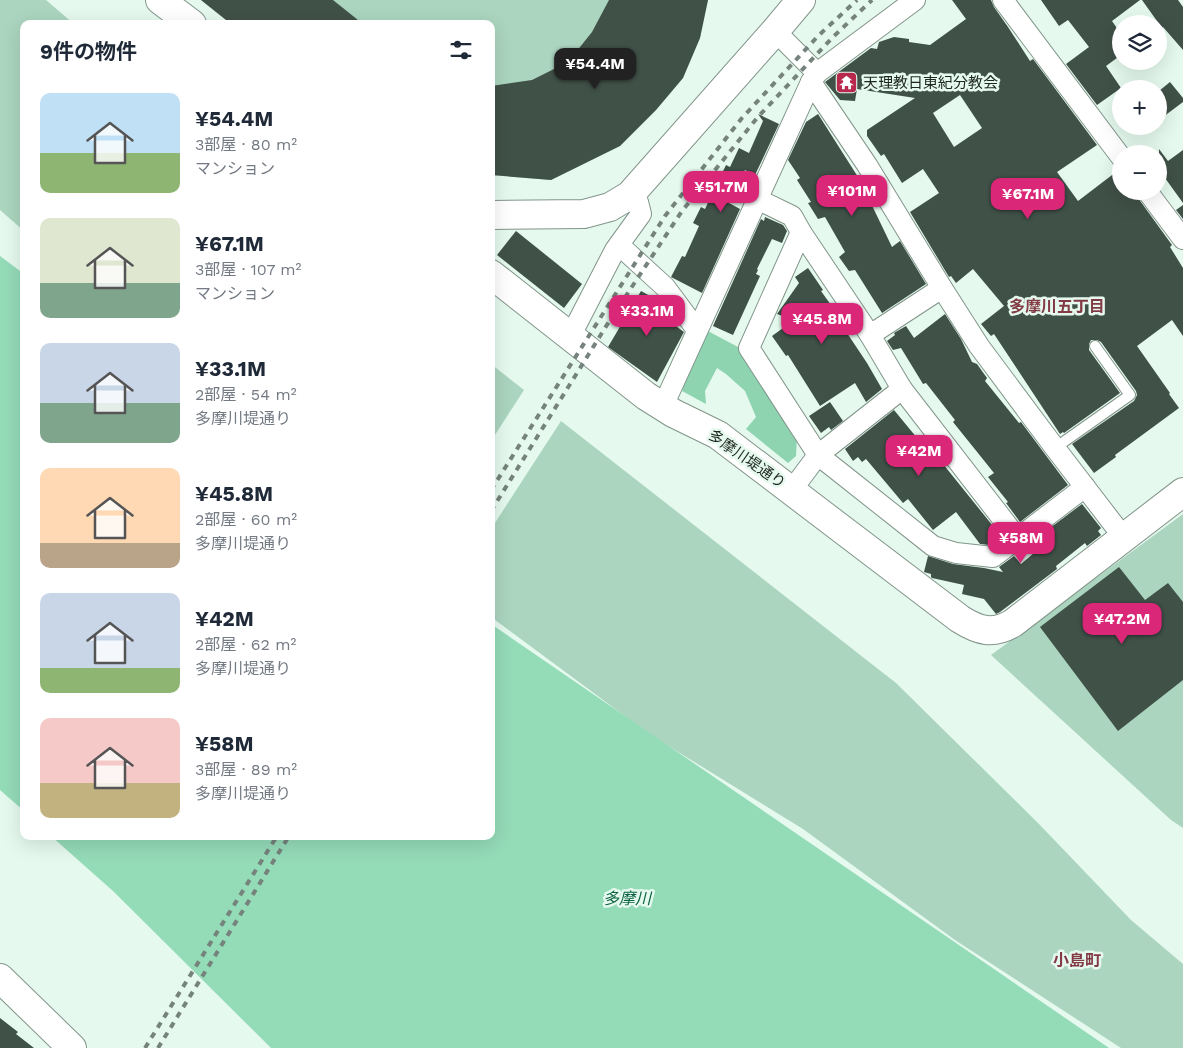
<!DOCTYPE html>
<html lang="ja">
<head>
<meta charset="utf-8">
<style>
  :root { --surface:#fff; --page:#f6f6f7; --text:#1f2937; --muted:#747a83; --accent:#db2777 }
  body { margin:0; font-family:"Work Sans","Noto Sans JP",sans-serif; background:var(--page); color:var(--text); height:100vh; display:flex; flex-direction:column; font-size:19px; white-space:nowrap }
  * { box-sizing:border-box; margin:0 }
  p { font-size:16px; color:var(--muted) }
  .icon { flex:none; width:28px; height:28px; fill:none; stroke:currentColor; stroke-width:2; stroke-linecap:round; stroke-linejoin:round }
  .map { position:relative; flex:1; overflow:hidden }
  .sheet { position:absolute; left:20px; top:20px; width:475px; height:820px; display:flex; flex-direction:column; background:var(--surface); border-radius:10px; box-shadow:0 5px 20px #0002 }
  .sheet>* { flex:none }
  .controls { position:absolute; left:1112px; top:15px; display:grid; gap:10px }
  .controls a { display:grid; place-items:center; width:55px; height:55px; border-radius:50%; background:var(--surface); box-shadow:0 5px 20px #0002; font-size:25px }
  .price { position:absolute; translate:-50% -42px; padding:0 11px; border-radius:10px; background:var(--accent); color:#fff; font-size:16px; line-height:32px; filter:drop-shadow(0 1px 2px #0008) }
  .price::after { content:''; position:absolute; left:50%; top:30px; width:15px; height:11px; margin-left:-8px; background:inherit; clip-path:polygon(0 0,100% 0,50% 100%) }
  .price.active { background:#222; color:#fff }
  ul { padding:0; list-style:none }
  li { display:flex; align-items:center; gap:15px; height:125px; padding:0 20px }
  li span { display:grid; place-items:center; flex:none; width:140px; height:100px; border-radius:10px; color:#555 }
  li>.icon { margin-inline-start:auto }
  span .icon { width:60px; height:60px; fill:#fffc; stroke-width:1 }
  li b { font-size:21px }
  h2 { display:flex; justify-content:space-between; align-items:center; height:60px; padding:0 20px; font-size:21px }
  .map>svg:first-child { display:block }
</style>
</head>
<body>
<div class="map">
<svg width="1183" height="1048" viewBox="0 0 1183 1048">
  <rect width="100%" height="100%" fill="#e5f9ee"/>
  <g fill="#abd5bf">
    <path d="M0 0H46L74 24H24V231L0 210Z"/>
    <path d="M201 0H708L700 38 683 78 656 110 620 146 551 180 491 175V24H231Z"/>
    <path d="M491 364 524 390 491 441Z"/>
    <path d="M561 421 896 683 1038 823 1131 920 1183 964V1048H1121L955 940 803 829 649 734 491 617V529Z"/>
    <path d="M1183 514V828L1171 820 991 655Z"/>
  </g>
  <path fill="#8ed4b1" d="M704 329 740 348 797 436 796 456 788 463 746 429 756 417 745 391 726 374 717 368 705 391 706 404 682 391Z"/>
  <g fill="#94dbb8">
    <path d="M0 256 24 274V811L0 790Z"/>
    <path d="M491 624 1109 1048H271L113 891 51 836H491Z"/>
  </g>
  <g fill="#405148" fill-rule="evenodd">
    <path d="M201 0H333L363 24H231Z"/>
    <path d="M609 0H708L700 38 683 78 656 110 620 146 551 180 491 175V86L532 80 568 62 592 32Z"/>
    <path d="M952 0H991L994 7 1008 27 1030 61 1033 59 1097 145 1057 172 1078 201 1116 172 1121 180V191H1135L1138 198 1172 245 1170 247 1183 268V336L1172 320 1137 346 1170 393 1169 394 1179 408 1115 455 1116 457 1094 473 1072 444 1134 401 1137 395 1136 391 1101 342 1097 340H1091L1089 344V350L1120 393 1064 433 1063 432 1060 434 994 334 991 336 981 324 1004 306 973 269 956 283 951 276 949 277 910 212 939 193 923 169 902 183 884 154 881 156 867 136V130L915 98 857 89 855 101 840 100 825 82 871 48 877 49 879 42 894 37 909 39V42L930 45 966 19ZM960 95 982 128 954 147 933 113Z"/>
    <path d="M1041 0H1140L1112 21 1121 34V55L1106 66 1121 88 1097 105 1066 64 1089 47 1068 20 1059 26Z"/>
    <path d="M1142 0H1178L1183 7V50L1163 27 1162 28Z"/>
    <path d="M1170 82 1183 98V102L1159 120V91Z"/>
    <path d="M758 114 779 124 755 175 745 170 729 203 740 209 702 293 671 277 682 256 685 257 699 226 693 223 701 207 705 209 726 165 730 167 739 148 749 153 763 121Z"/>
    <path d="M818 114 858 177 856 178 866 193 892 247 900 241 926 284 882 313 855 270 849 271 839 257 845 252 825 217 818 219 808 203 811 202 797 180 800 178 788 160 806 122Z"/>
    <path d="M1159 149 1168 161 1183 150V203L1165 178 1159 182Z"/>
    <path d="M1183 205V219L1176 210Z"/>
    <path d="M765 217 783 225 787 231 782 243 772 239 757 269 758 270 756 274 760 276 733 335 713 326 761 219 764 221Z"/>
    <path d="M516 231 582 284 564 308 497 255Z"/>
    <path d="M808 268 823 290 821 291 841 319 839 321 867 363 882 389 866 402 855 383 820 406 788 355 786 356 772 336 794 320 777 314 799 283 795 277Z"/>
    <path d="M641 291 661 302 665 307 661 315 684 332 657 382 608 347Z"/>
    <path d="M945 314 961 339 972 362 977 364 987 378 985 381 1019 423 1021 422 1068 485 1020 522 1006 503 1008 502 988 477 994 473 953 422 955 420 926 383 923 384 901 348 893 350 887 341 895 335 894 333 906 326 914 338Z"/>
    <path d="M830 402 843 421 831 430 829 427 821 433 809 416Z"/>
    <path d="M894 410 936 461 939 459 1001 536 990 545 980 544 956 512 933 530 908 499 903 503 866 459 862 462 858 457 853 461 845 449Z"/>
    <path d="M1082 504 1101 528 1098 531 1101 535 1087 546 1085 543 1056 566 1057 569 1000 612 996 614 984 599 962 594 964 585 932 578 931 577V574L924 572 928 556 953 564 984 568 1003 572 999 567 1014 556 1021 564 1048 541 1042 534Z"/>
    <path d="M1119 567 1145 600 1168 583 1183 602V680L1118 731 1040 627Z"/>
    <path d="M0 1018 18 1032 16 1034 34 1048H0Z"/>
  </g>
  <g fill="none" stroke-linecap="round" stroke-linejoin="round">
    <defs>
      <path id="lane" d="M1055 448 1130 395 1095 346"/>
      <g id="street">
        <path d="M1003 0 1121 157"/>
        <path d="M775 31 817 73"/>
        <path d="M811 82 867 165 942 288 979 346 1055 448 1124 538"/>
        <path d="M1147 191 1183 239"/>
        <path d="M757 199 792 216 801 232"/>
        <path d="M619 245 665 287 697 330"/>
        <path d="M942 288 870 335 801 232 749 348 818 455 933 546 956 553 993 557 1085 487"/>
        <path d="M870 335 902 389"/>
        <path d="M570 337 615 250 641 214 638 202 630 195"/>
        <path d="M663 406 811 82 817 73 915 0"/>
        <path d="M791 491 818 455 902 389 1018 539"/>
      </g>
      <g id="secondary">
        <path d="M160 0 192 24"/>
        <path d="M491 215 584 214 610 207 630 195 775 31 801 0"/>
        <path d="M491 274 646 396 673 413 718 435 960 619C979 631 993 635 1013 623L1183 492"/>
        <path d="M0 978 72 1048"/>
      </g>
    </defs>
    <use href="#lane" stroke="#82958b" stroke-width="12"/>
    <use href="#street" stroke="#82958b" stroke-width="22"/>
    <use href="#secondary" stroke="#82958b" stroke-width="30"/>
    <use href="#lane" stroke="#fff" stroke-width="10"/>
    <use href="#street" stroke="#fff" stroke-width="20"/>
    <use href="#secondary" stroke="#fff" stroke-width="28"/>
    <g stroke="#75837c" stroke-width="4" stroke-dasharray="6 6" stroke-linecap="butt">
      <path d="M491 490 665 216 742 118 819 35 857 0"/>
      <path d="M491 511 610 320 682 211 757 118 832 38 872 0"/>
      <path d="M145 1048 277 836"/>
      <path d="M158 1048 289 836"/>
    </g>
  </g>
  <defs>
    <symbol id="temple-square" viewBox="-11 -11 22 22"><rect x="-9" y="-9" width="18" height="18" rx="4" fill="#b9294d" stroke="#e5f9ee"/><path d="M0-6L5-2H3V0L6.5 2.5H4V6H1.5V3h-3V6H-4V2.5H-6.5L-3 0V-2H-5Z" fill="#fff"/></symbol>
  </defs>
  <g fill-rule="evenodd">
    <use href="#temple-square" x="834" y="70" width="25" height="25"/>
  </g>
  <g text-anchor="middle" dominant-baseline="central" stroke-width="5" stroke-linejoin="round" paint-order="stroke">
    <g font-size="15" fill="#1e2622" stroke="#e5f9ee" text-anchor="start">
      <text x="863" y="83">天理教日東紀分教会</text>
    </g>
    <g font-size="15" fill="#1e2622" stroke="#e5f9ee">
      <text transform="translate(747 459) rotate(35)">多摩川堤通り</text>
    </g>
    <g font-size="16" font-weight="bold" fill="#823a45" stroke="#e5f9ee">
      <text x="1057" y="306">多摩川五丁目</text>
      <text x="1077" y="960">小島町</text>
    </g>
    <g font-size="16" font-style="italic" fill="#0a6243" stroke="#e5f9ee">
      <text x="627" y="898">多摩川</text>
    </g>
  </g>
</svg>
<div class="controls">
<a><svg class="icon" aria-label="layers" viewBox="0 0 24 24"><path d="M12 4l9 5-9 5-9-5zM3 14l9 5 9-5"/></svg></a>
<a>+</a>
<a>−</a>
</div>
<b class="price active" style="left:595px;top:90px">¥54.4M</b>
<b class="price" style="left:721px;top:213px">¥51.7M</b>
<b class="price" style="left:852px;top:217px">¥101M</b>
<b class="price" style="left:1028px;top:220px">¥67.1M</b>
<b class="price" style="left:647px;top:337px">¥33.1M</b>
<b class="price" style="left:822px;top:345px">¥45.8M</b>
<b class="price" style="left:919px;top:477px">¥42M</b>
<b class="price" style="left:1021px;top:564px">¥58M</b>
<b class="price" style="left:1122px;top:645px">¥47.2M</b>
<section class="sheet">
<h2>9件の物件<svg class="icon" aria-label="filters" viewBox="0 0 24 24"><path d="M4 7h16M4 17h16"/><circle cx="9" cy="7" r="2"/><circle cx="15" cy="17" r="2"/></svg></h2>
<ul>
<li><span style="background:linear-gradient(#bfe0f5 60%,#8fb573 0)"><svg class="icon" aria-label="home" viewBox="0 0 24 24"><path d="M3 11l9-7 9 7M6 9v11h12V9"/></svg></span><div><b>¥54.4M</b><p>3部屋 · 80 m²</p><p>マンション</p></div></li>
<li><span style="background:linear-gradient(#dfe7d0 65%,#7fa58c 0)"><svg class="icon" aria-label="home" viewBox="0 0 24 24"><path d="M3 11l9-7 9 7M6 9v11h12V9"/></svg></span><div><b>¥67.1M</b><p>3部屋 · 107 m²</p><p>マンション</p></div></li>
<li><span style="background:linear-gradient(#c9d6e8 60%,#7fa58c 0)"><svg class="icon" aria-label="home" viewBox="0 0 24 24"><path d="M3 11l9-7 9 7M6 9v11h12V9"/></svg></span><div><b>¥33.1M</b><p>2部屋 · 54 m²</p><p>多摩川堤通り</p></div></li>
<li><span style="background:linear-gradient(#ffd9b3 75%,#b9a48a 0)"><svg class="icon" aria-label="home" viewBox="0 0 24 24"><path d="M3 11l9-7 9 7M6 9v11h12V9"/></svg></span><div><b>¥45.8M</b><p>2部屋 · 60 m²</p><p>多摩川堤通り</p></div></li>
<li><span style="background:linear-gradient(#c9d6e8 75%,#8fb573 0)"><svg class="icon" aria-label="home" viewBox="0 0 24 24"><path d="M3 11l9-7 9 7M6 9v11h12V9"/></svg></span><div><b>¥42M</b><p>2部屋 · 62 m²</p><p>多摩川堤通り</p></div></li>
<li><span style="background:linear-gradient(#f6c9c9 65%,#c2b280 0)"><svg class="icon" aria-label="home" viewBox="0 0 24 24"><path d="M3 11l9-7 9 7M6 9v11h12V9"/></svg></span><div><b>¥58M</b><p>3部屋 · 89 m²</p><p>多摩川堤通り</p></div></li>
</ul>
</section>
</div>
</body>
</html>
